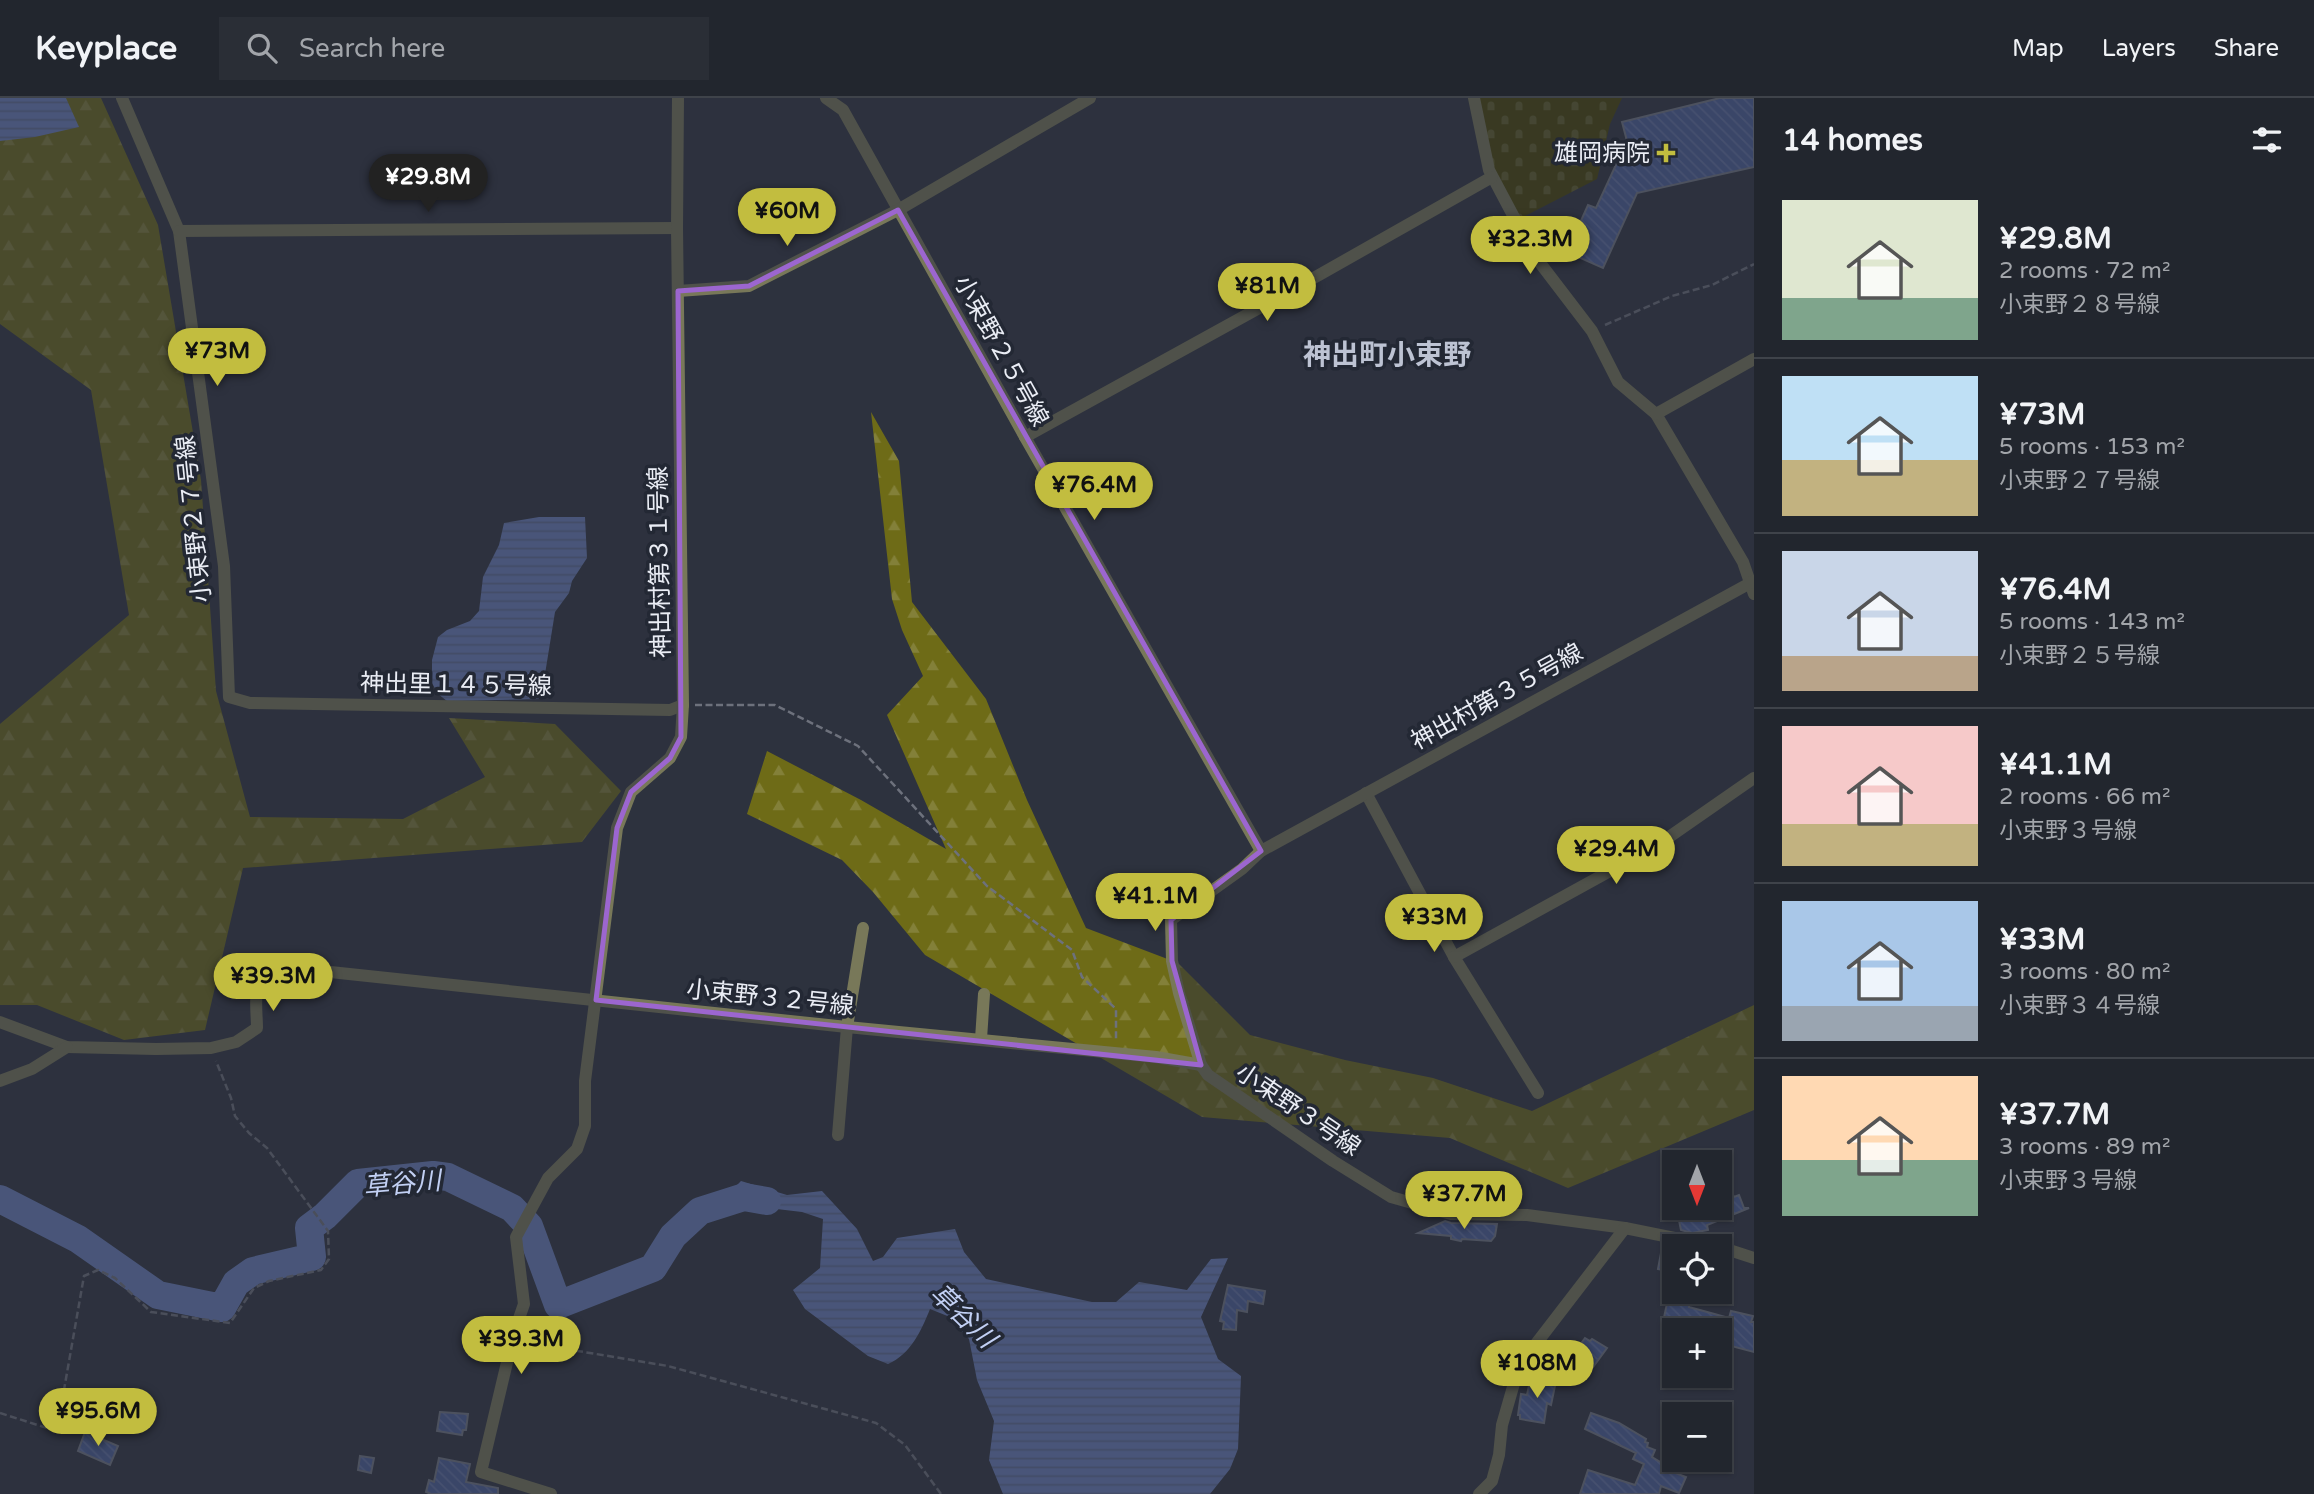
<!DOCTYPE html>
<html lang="en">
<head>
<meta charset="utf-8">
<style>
  :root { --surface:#22262e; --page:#2a2e36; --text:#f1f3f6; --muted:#a2a5aa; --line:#3f434a; --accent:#c2bd3f }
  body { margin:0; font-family:"Varela Round","Noto Sans JP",sans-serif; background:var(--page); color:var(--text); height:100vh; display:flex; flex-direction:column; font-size:26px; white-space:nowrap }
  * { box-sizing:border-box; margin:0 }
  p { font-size:23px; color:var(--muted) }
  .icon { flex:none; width:38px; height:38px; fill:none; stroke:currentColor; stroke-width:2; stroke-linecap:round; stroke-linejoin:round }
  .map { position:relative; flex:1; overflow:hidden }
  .panel { display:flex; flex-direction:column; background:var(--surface); width:560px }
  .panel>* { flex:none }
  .needle { width:46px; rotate:180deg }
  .fabs { position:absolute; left:1662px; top:1052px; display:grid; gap:14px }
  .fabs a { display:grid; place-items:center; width:70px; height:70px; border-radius:0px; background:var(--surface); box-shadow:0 2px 5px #0004,0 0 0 2px var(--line); font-size:35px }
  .price { position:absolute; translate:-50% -60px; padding:0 16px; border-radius:24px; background:var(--accent); color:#111; font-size:23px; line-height:46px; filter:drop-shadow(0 2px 4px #0008) }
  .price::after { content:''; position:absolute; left:50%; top:42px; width:21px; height:16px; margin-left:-10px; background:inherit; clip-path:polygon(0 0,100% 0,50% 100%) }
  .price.active { background:#222; color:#fff }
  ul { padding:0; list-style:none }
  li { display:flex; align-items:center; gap:21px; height:175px; padding:0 28px }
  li+li { border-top:2px solid var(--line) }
  li span { display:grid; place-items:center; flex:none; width:196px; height:140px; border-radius:0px; color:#555 }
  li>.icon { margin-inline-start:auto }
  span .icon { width:84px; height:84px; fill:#fffc; stroke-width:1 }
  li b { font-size:30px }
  h2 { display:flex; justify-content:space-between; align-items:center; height:84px; padding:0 28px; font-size:30px }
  header { display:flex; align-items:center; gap:42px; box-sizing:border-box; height:98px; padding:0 35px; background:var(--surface); border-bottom:2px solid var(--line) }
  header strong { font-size:33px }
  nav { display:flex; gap:38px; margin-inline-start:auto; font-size:24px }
  .search { width:490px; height:63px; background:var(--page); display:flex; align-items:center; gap:18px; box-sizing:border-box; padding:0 24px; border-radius:0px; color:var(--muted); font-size:26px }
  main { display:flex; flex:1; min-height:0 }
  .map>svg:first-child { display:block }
</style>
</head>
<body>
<header>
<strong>Keyplace</strong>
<div class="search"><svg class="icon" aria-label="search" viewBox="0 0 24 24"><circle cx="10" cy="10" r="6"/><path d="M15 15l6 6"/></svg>Search here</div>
<nav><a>Map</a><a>Layers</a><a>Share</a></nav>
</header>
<main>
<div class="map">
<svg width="1754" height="1396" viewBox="0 0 1754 1396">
  <defs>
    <pattern id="forest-firs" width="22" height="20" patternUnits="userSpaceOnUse" patternTransform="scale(1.75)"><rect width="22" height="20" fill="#6e6b17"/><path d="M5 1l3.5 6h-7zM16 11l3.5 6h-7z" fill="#838039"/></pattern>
    <pattern id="cemetery-stones" width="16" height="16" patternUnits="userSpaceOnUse" patternTransform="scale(1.75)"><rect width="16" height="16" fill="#474400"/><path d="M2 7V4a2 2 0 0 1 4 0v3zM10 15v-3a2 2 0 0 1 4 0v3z" fill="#625f26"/></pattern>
    <pattern id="water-rules" width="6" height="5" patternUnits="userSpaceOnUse" patternTransform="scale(1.75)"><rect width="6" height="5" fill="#6b82c2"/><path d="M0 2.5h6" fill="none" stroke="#5e6d98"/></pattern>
    <pattern id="building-back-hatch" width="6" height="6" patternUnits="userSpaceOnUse" patternTransform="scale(1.75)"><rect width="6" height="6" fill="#4a5f9c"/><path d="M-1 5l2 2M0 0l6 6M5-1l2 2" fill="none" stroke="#6476aa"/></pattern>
  </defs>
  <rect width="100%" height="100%" fill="#2d323e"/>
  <g fill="url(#forest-firs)">
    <path d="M0 0H101L158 127 201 382 216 593 250 719 403 721 485 679 449 620 555 626 621 693 582 744 243 770 205 932 124 942 37 907H0V626L129 517 91 292 0 226Z"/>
    <path d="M871 314 899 363 912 504 986 601 1027 702 1086 830 1178 865 1250 937 1345 962 1433 980 1532 1013 1754 907V1012L1568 1090 1450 1040 1202 1019 925 857 873 794 842 762 747 716 767 653 861 702 946 751 887 617 923 578 902 532 892 501Z"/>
  </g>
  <path fill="url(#cemetery-stones)" d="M1479 0H1622L1610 26 1597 81 1519 121 1495 77Z"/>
  <g fill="url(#water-rules)">
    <path d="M0 0H66L79 29 35 39 0 43Z"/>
    <path d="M539 419H585L587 460 572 483 569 495 555 514 541 601 447 603 438 596 432 585V562L438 539 447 532 470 523 479 513 483 479 499 447 504 425Z"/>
    <path d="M741 1083 787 1097 822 1093 857 1131 873 1163 883 1159 897 1140 955 1131 964 1154 986 1181 1092 1204H1116L1139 1184 1187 1192 1211 1161 1228 1160 1201 1219 1218 1261 1241 1278 1238 1351 1230 1371 1210 1396H1003L989 1362 994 1323 977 1282 969 1241 950 1219 930 1211C921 1233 911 1256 888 1266L868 1258 805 1211 793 1192 820 1170 823 1121 802 1114 734 1106 726 1098Z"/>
  </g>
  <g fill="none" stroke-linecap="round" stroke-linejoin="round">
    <path stroke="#6b82c2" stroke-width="28" d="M0 1101 78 1141 158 1197 222 1210 236 1185 253 1173 312 1159 309 1130 325 1118 358 1085 433 1077 448 1079 512 1110 529 1128 558 1207 653 1170 673 1138 700 1113 744 1099 767 1103"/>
  </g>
  <g fill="url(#building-back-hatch)" stroke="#727886" stroke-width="2">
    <path d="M1720 0H1754V69L1637 95 1603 170 1567 154 1588 107 1596 110 1627 43 1622 24Z"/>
    <path d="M1732 1095 1734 1099 1739 1097 1744 1110H1749L1707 1127 1708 1132 1692 1135 1681 1132 1677 1113 1699 1110H1720V1100Z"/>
    <path d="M1445 1123 1451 1125 1497 1126 1495 1138 1491 1143 1462 1141 1461 1143 1451 1141V1138L1418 1135Z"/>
    <path d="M1661 1155 1675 1158 1671 1174 1658 1171Z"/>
    <path d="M1228 1187 1265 1193 1263 1206 1248 1203 1247 1214 1237 1212 1236 1232 1223 1231 1224 1224 1220 1223Z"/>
    <path d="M1670 1191 1675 1194 1692 1195 1689 1209 1729 1220 1731 1213 1753 1218 1751 1224H1754V1254L1720 1245V1232H1707L1705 1229 1688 1226 1662 1229Z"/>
    <path d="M1585 1240 1590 1243 1592 1241 1607 1250 1593 1269 1574 1255Z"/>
    <path d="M1531 1278 1556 1283 1551 1307 1547 1305 1544 1325 1520 1321V1317H1518L1521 1296 1527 1297Z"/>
    <path d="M440 1314 468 1316 466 1332H463L462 1337 437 1333Z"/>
    <path d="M1591 1315 1619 1325 1646 1341 1645 1344 1648 1345 1647 1349 1655 1352 1652 1359 1667 1368 1665 1371 1686 1379 1679 1395 1661 1388 1659 1396H1580L1588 1372 1635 1387 1644 1366 1633 1361 1636 1355 1585 1331Z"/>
    <path d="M85 1334 118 1348 110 1367 78 1353Z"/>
    <path d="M360 1358 374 1360 371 1375 358 1372Z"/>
    <path d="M439 1360 470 1366 466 1384 498 1390V1396H431L426 1394 429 1382 434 1384Z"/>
  </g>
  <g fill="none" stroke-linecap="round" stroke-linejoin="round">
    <g stroke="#6d717c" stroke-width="2.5" stroke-dasharray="7 3.5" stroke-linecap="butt">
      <path d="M1605 227 1672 198 1712 187 1754 166"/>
      <path d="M695 607H775L858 648 987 788 1072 852 1082 879 1116 911V941"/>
      <path d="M525 1242 530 1245 668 1268 876 1325 905 1347 941 1396"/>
      <path d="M0 1315 47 1330 58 1326 84 1178 98 1172 115 1180 151 1214 230 1225 254 1190 269 1183 321 1172 329 1161 328 1133 267 1050 249 1035 235 1018 231 1000 216 963"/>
    </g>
    <g stroke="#787859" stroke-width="12">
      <path d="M122 0 179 133 224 468 229 599 250 605 670 612 683 607"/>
      <path d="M826 0 843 12 1025 339 1261 753"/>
      <path d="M1474 0 1489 72 1534 157 1592 233 1618 284 1656 316 1743 464 1754 496"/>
      <path d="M179 133 677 130"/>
      <path d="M678 193 749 188 898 112 1090 0"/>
      <path d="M1656 316 1754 261"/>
      <path d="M1025 339 1319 177 1492 79"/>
      <path d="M1366 695 1454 859 1538 995"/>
      <path d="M1454 859 1659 746 1754 680"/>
      <path d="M0 924 67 949 156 951 211 950 236 944 257 930C257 909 250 878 274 868L847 929 1156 959 1201 967"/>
      <path d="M981 941 984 896"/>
      <path d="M0 983 32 971 67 949"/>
      <path d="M838 1037 847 929 863 830"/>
      <path d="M1714 1148 1625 1130 1527 1117 1451 1116 1391 1099 1333 1063 1208 977 1201 967 1179 895 1172 863 1171 822 1242 771 1261 753 1754 483"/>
      <path d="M1720 1149 1754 1160"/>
      <path d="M551 1396 481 1374 514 1235 524 1206 516 1139 548 1080 577 1051 585 1028V983L617 730 631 694 670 660 681 639 683 607 677 130 678 0"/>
      <path d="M1479 1396 1492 1383 1499 1357 1502 1327 1515 1282 1532 1251 1625 1130"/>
    </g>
  </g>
  <path d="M0 0H1754V1396H0ZM898 112 1261 753 1171 822 1172 863 1201 967 596 902 617 730 631 694 670 660 681 639 678 193 749 188Z" fill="#2d323e" fill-opacity=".55" fill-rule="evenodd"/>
  <path fill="none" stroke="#9c66cf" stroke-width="5" stroke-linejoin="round" d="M898 112 1261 753 1171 822 1172 863 1201 967 596 902 617 730 631 694 670 660 681 639 678 193 749 188Z"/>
  <path fill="#c2bd3f" stroke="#232834" stroke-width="2.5" d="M1662.5 44.5h7v7h7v7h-7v7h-7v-7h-7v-7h7z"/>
  <g text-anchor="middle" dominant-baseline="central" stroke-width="7" stroke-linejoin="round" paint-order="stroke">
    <g font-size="24" fill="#eaedf5" stroke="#232834" text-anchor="end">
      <text x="1650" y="55">雄岡病院</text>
    </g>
    <g font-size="24" fill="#eaedf5" stroke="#232834">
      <text transform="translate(1001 253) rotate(61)">小束野２５号線</text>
      <text transform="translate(194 421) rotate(-96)">小束野２７号線</text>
      <text transform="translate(660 464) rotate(-91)">神出村第３１号線</text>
      <text transform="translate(456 587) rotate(1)">神出里１４５号線</text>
      <text transform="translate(1497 599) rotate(-29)">神出村第３５号線</text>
      <text transform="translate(770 900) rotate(6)">小束野３２号線</text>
      <text transform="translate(1298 1012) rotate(34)">小束野３号線</text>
    </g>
    <g font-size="26" font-style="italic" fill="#c2d0f4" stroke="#232834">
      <text transform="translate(402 1086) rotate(-5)">草谷川</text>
      <text transform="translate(963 1218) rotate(44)">草谷川</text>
    </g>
    <g font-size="28" font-weight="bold" fill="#bdc3d3" stroke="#232834">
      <text x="1387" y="257">神出町小束野</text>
    </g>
  </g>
</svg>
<div class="fabs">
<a><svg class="needle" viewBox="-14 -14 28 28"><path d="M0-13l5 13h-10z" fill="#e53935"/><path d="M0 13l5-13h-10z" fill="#a2a5aa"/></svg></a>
<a><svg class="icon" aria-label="locate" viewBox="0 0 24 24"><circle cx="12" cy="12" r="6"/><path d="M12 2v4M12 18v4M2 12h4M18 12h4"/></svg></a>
<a>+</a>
<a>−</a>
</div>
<b class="price active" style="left:428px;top:116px">¥29.8M</b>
<b class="price" style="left:787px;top:150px">¥60M</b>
<b class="price" style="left:1530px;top:178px">¥32.3M</b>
<b class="price" style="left:1267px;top:225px">¥81M</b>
<b class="price" style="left:217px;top:290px">¥73M</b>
<b class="price" style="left:1094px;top:424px">¥76.4M</b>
<b class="price" style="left:1616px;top:788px">¥29.4M</b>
<b class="price" style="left:1155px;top:835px">¥41.1M</b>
<b class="price" style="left:1434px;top:856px">¥33M</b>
<b class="price" style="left:273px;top:915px">¥39.3M</b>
<b class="price" style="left:1464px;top:1133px">¥37.7M</b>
<b class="price" style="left:521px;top:1278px">¥39.3M</b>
<b class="price" style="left:1537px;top:1302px">¥108M</b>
<b class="price" style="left:98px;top:1350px">¥95.6M</b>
</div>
<section class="panel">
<h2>14 homes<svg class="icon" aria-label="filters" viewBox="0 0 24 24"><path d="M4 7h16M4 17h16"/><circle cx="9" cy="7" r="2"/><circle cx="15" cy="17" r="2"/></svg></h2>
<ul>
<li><span style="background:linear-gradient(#dfe7d0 70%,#7fa58c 0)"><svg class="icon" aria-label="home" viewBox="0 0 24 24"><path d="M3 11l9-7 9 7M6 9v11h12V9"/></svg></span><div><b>¥29.8M</b><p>2 rooms · 72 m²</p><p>小束野２８号線</p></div></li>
<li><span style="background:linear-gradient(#bfe0f5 60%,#c2b280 0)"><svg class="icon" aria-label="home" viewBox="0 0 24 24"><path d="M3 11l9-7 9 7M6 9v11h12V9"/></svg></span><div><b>¥73M</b><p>5 rooms · 153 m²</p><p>小束野２７号線</p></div></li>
<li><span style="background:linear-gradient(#c9d6e8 75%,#b9a48a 0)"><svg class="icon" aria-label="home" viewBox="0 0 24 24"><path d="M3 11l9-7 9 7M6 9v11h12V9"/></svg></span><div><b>¥76.4M</b><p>5 rooms · 143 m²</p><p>小束野２５号線</p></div></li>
<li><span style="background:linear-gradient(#f6c9c9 70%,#c2b280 0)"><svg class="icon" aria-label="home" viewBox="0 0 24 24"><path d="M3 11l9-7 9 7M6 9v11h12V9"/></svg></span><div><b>¥41.1M</b><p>2 rooms · 66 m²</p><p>小束野３号線</p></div></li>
<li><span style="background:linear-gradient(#a9c7e8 75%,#9aa5b1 0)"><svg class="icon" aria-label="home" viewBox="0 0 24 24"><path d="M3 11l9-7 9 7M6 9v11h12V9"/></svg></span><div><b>¥33M</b><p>3 rooms · 80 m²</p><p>小束野３４号線</p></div></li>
<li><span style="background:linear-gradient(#ffd9b3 60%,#7fa58c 0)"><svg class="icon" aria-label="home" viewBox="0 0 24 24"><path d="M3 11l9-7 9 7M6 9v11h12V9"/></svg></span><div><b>¥37.7M</b><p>3 rooms · 89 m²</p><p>小束野３号線</p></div></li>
</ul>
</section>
</main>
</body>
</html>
